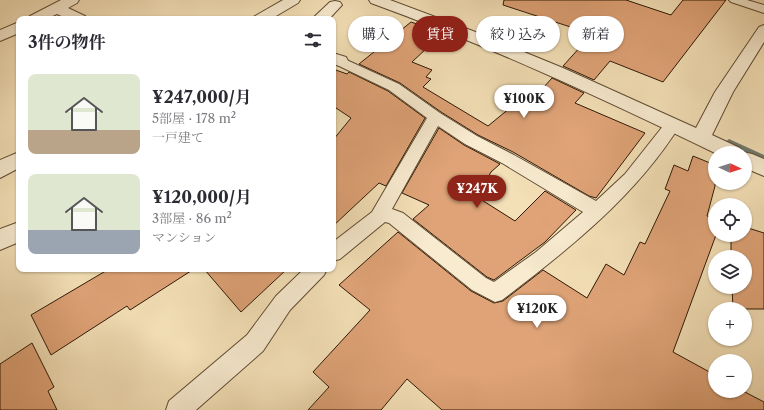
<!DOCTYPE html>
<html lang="ja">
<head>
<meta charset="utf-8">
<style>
  :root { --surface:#fff; --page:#f7f7f7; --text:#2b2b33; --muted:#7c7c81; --accent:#8f2418 }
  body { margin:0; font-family:"Libre Caslon Text","Noto Serif JP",serif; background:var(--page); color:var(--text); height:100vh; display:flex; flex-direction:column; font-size:15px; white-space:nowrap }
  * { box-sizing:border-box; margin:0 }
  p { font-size:13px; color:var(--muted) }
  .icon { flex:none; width:22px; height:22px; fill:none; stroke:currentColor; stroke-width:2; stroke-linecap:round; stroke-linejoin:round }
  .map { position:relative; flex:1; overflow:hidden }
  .panel { position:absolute; left:16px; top:16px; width:320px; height:256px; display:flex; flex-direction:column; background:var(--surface); border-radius:8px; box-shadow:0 1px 3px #0004 }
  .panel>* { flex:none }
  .hud { position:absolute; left:348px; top:16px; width:356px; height:36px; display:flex; gap:8px }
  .needle { width:26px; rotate:94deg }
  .buttons { position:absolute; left:708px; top:146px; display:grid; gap:8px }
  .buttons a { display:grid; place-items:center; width:44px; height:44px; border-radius:50%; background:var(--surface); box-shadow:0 1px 3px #0004; font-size:20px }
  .price { position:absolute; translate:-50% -34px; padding:0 9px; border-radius:14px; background:#fff; color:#222; font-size:13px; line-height:26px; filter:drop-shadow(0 1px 2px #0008) }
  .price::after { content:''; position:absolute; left:50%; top:24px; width:12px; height:9px; margin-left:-6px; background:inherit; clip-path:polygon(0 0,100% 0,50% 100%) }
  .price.on { background:var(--accent); color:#fff }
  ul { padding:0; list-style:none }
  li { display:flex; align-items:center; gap:12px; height:100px; padding:0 12px }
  li span { display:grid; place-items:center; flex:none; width:112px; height:80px; border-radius:8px; color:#555 }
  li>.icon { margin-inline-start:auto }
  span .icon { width:48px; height:48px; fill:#fffc; stroke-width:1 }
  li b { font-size:17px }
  h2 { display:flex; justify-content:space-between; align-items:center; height:48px; padding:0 12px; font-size:17px }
  .pill { padding:0 14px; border-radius:18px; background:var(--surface); box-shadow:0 1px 3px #0004; font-size:14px; line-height:36px }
  .pill.on { background:var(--accent); color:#fff }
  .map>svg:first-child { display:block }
</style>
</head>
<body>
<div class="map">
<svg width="764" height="410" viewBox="0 0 764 410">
  <rect width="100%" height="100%" fill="#f4e0b7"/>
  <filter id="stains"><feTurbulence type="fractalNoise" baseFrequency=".005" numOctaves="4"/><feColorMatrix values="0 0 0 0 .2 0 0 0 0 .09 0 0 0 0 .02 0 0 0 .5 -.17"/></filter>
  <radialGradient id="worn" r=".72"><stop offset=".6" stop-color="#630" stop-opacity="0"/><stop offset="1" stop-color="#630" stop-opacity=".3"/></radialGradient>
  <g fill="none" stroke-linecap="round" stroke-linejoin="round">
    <path fill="#707a6f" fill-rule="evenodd" d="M729 139 764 155V162L726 144 725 142Z"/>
  </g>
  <g fill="#dfa377" stroke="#2d1807">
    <path d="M504 0H626L671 15 683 0H726L663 82 610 61 594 80 563 66 592 34 503 5Z"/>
    <path d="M411 22 443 33 412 62 432 70 426 77 431 79 423 87 488 126 527 94 534 98 552 78 584 93 575 103 645 133 596 198 589 196 513 152 478 135 441 112 400 83 359 64Z"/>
    <path d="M333 69 347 74 349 72 388 91 425 118 386 186 379 183 333 226V140L351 118 333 106Z"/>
    <path d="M439 128 464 145 500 164 491 172 477 197 515 221 545 191 576 210 545 242 494 280 487 277 413 219 429 205 402 193Z"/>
    <path d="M693 156 715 165V186L707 216 715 218 716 235 673 352 715 375V391H743L764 402V410H442L407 379 381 410H308L329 387 313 372 370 310 339 285 398 232 471 291 494 303 503 301 543 270 587 298 606 264 624 275 640 242 645 244 670 191 665 189 674 165 688 171Z"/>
    <path d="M745 227 764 233V309H733L732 287H745V257H731V235H745Z"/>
    <path d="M109 269H194L130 310 127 306 51 355 31 315Z"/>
    <path d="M204 269H287L241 312Z"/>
    <path d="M32 343 54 387 48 391 57 410H0V364Z"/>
  </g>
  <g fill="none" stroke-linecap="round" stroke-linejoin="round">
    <defs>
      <g id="lane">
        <path d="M729 0H747L764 5V13L731 2Z"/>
        <path d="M340 57 399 84 440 113 477 136 514 155 596 201 625 174 667 121 672 120 677 121 680 125C636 196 568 250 502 300L495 302 472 290 389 223 385 222 340 259 333 261V242L372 212 427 118 389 90 335 64 333 61 335 58ZM438 126 465 144 502 163 583 212 536 252 494 282 486 278 403 213 392 209Z"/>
        <path d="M304 269H327L324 275 290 310 263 351 196 410H166L169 401 247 335 276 296Z"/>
      </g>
      <g id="street">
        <path d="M61 0H79L77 3 68 8 85 16 88 19H68L57 14 46 19H27L30 16Z"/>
        <path d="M283 0H300L298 3 271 19H252L255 16Z"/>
        <path d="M369 0H390L473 31 563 68 696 128 715 92 759 27 764 25V42L733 92 712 135 740 148 743 152 752 154 764 159V176L745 168V153H715C602 98 489 46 371 3Z"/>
        <path d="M335 1 340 2 342 5 329 19H312L330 2Z"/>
        <path d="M19 22V33L0 41V30Z"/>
        <path d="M333 53 346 57 348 61 346 65 340 66 333 64Z"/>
        <path d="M19 152V168L0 178V160Z"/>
        <path d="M19 222V242L0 250V229Z"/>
      </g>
    </defs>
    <use href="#lane" stroke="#5f4a33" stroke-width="2"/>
    <use href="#street" stroke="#5f4a33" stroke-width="2"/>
    <use href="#lane" fill="#f8ebd0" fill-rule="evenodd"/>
    <use href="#street" fill="#f8ebd0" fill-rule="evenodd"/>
  </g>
  <rect width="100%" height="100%" filter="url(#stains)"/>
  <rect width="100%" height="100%" fill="url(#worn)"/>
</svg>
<div class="buttons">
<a><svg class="needle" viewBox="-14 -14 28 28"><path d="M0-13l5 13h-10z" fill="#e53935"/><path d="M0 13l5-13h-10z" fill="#7c7c81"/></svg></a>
<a><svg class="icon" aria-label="locate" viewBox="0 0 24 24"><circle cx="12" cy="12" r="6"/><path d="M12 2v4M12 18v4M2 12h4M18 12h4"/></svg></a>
<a><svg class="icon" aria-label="layers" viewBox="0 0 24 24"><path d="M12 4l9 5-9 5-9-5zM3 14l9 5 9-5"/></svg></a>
<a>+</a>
<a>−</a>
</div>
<b class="price" style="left:524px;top:119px">¥100K</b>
<b class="price on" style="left:477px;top:209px">¥247K</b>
<b class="price" style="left:537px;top:329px">¥120K</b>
<div class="hud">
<a class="pill">購入</a>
<a class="pill on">賃貸</a>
<a class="pill">絞り込み</a>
<a class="pill">新着</a>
</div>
<section class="panel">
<h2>3件の物件<svg class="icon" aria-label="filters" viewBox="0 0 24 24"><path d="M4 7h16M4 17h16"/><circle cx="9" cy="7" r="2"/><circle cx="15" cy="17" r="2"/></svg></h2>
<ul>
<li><span style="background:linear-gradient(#dfe7d0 70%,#b9a48a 0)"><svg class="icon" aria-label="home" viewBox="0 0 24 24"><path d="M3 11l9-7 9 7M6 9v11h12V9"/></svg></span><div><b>¥247,000/月</b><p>5部屋 · 178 m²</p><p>一戸建て</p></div></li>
<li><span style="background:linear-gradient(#dfe7d0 70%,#9aa5b1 0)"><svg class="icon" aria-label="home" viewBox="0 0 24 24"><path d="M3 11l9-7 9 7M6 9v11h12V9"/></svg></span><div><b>¥120,000/月</b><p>3部屋 · 86 m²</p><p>マンション</p></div></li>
</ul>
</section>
</div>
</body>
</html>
